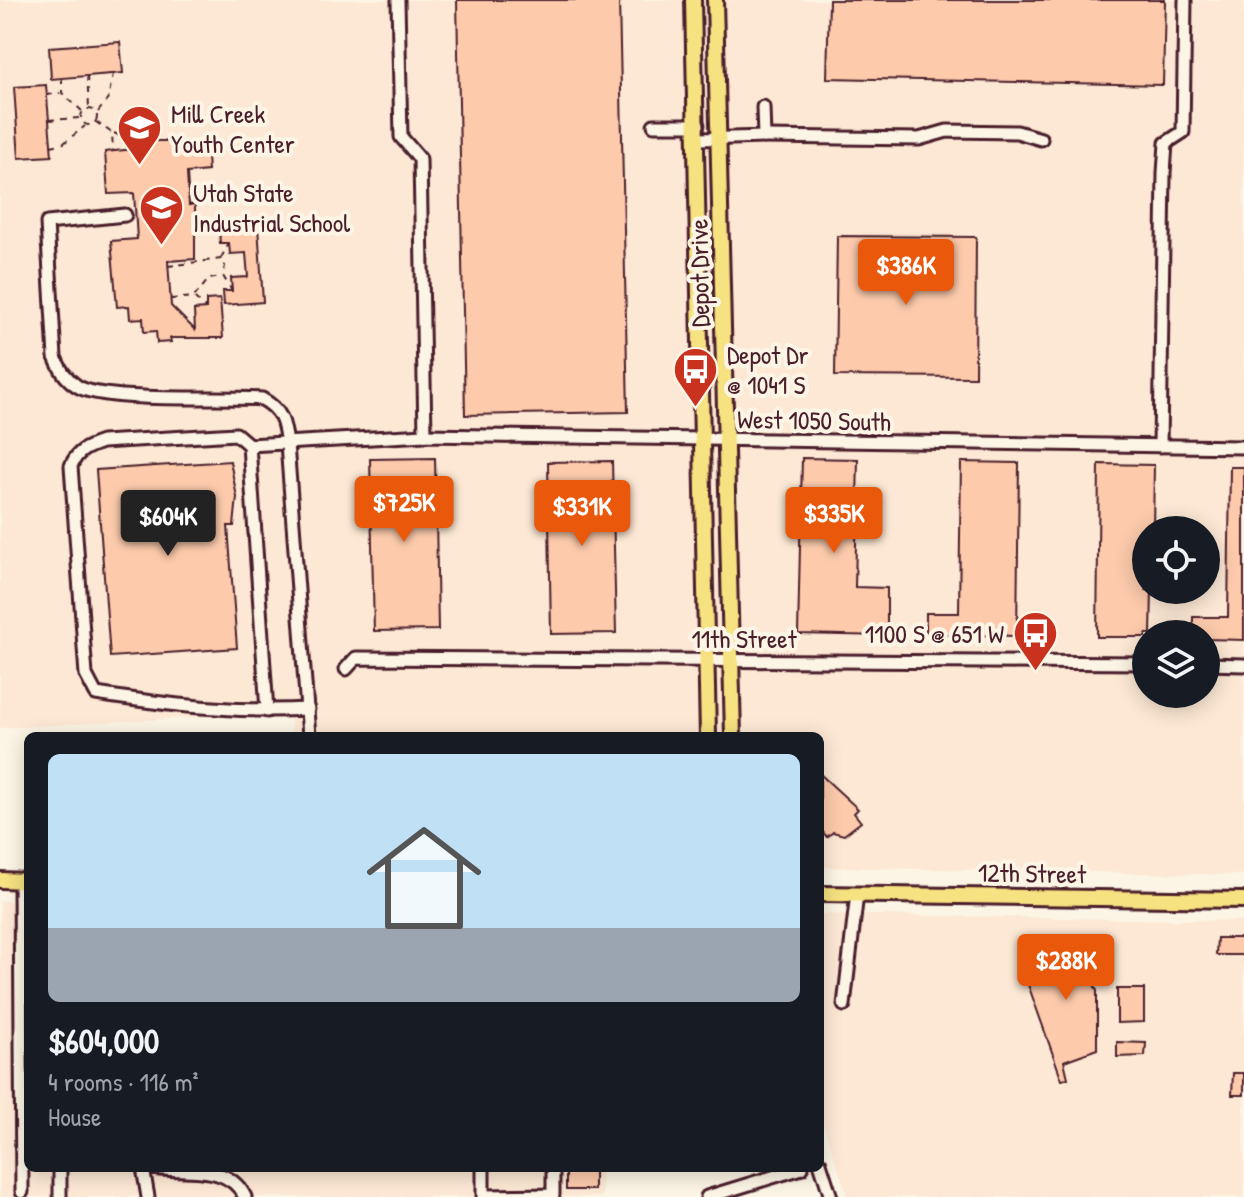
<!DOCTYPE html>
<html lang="en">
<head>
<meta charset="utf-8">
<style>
  :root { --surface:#171b24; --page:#242831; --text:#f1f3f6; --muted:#9ea1a6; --line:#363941; --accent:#ea580c }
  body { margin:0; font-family:"Patrick Hand",sans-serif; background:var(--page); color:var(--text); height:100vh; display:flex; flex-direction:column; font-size:30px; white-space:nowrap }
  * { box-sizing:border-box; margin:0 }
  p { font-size:26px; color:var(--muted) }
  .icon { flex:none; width:44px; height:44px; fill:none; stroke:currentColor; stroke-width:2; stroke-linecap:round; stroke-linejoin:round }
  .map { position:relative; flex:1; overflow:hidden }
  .drawer { position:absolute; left:24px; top:732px; width:800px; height:440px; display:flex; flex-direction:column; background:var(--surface); border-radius:12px; box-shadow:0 4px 20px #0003 }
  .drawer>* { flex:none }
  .buttons { position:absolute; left:1132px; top:516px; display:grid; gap:16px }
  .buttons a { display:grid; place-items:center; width:88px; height:88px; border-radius:50%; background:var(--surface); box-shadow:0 4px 20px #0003; font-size:40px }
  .price { position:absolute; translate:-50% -68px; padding:0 18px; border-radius:8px; background:var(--accent); color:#fff; font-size:26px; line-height:52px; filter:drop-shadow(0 2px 4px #0008) }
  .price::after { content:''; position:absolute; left:50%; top:48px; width:24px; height:18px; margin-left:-12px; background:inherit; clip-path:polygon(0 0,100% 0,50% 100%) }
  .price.selected { background:#222; color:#fff }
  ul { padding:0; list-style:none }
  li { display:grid; align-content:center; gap:16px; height:424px; padding:0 24px }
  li+li { border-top:2px solid var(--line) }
  li span { display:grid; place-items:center; height:248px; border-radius:12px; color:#555 }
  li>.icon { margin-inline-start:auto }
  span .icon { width:144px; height:144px; fill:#fffc; stroke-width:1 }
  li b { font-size:34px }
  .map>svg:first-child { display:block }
</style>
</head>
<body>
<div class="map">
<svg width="1244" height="1197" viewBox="0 0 1244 1197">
  <rect width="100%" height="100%" fill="#fcf5e5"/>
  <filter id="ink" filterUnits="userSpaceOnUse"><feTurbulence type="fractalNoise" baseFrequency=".0125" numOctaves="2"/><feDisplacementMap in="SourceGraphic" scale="16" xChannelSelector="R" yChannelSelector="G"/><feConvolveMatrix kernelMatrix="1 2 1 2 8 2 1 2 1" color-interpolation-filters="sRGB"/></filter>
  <g filter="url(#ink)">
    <g fill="#fce8d4" fill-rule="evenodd">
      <path d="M0 0H1244V875L820 867V736H292L290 712 0 728ZM1146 530H1206V590H1146ZM1146 634H1206V694H1146Z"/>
      <path d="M0 901 28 902V1168H601L602 1197H0Z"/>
      <path d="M820 914 1244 921V1197H848L820 1115Z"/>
    </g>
    <g fill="#fdcbac" stroke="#4a1f2b" stroke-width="2">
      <path d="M457 0H619L628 412 465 415Z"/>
      <path d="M829 0H1165L1163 85 827 78Z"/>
      <path d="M120 42 123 73 51 79 49 47Z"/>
      <path d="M46 85 52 156 19 158 14 87Z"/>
      <path d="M145 141H185L186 157 207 156 208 171 187 173 189 205 195 204V259L168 261 171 306 195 330 194 310 206 309V300L220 299 223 338H170L171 342 157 343 156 331 144 332 143 318 130 319 129 306 117 307 111 241 137 239 134 193 108 194 105 152 135 149Z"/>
      <path d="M258 226 263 302 224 305 223 291H232L231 278 248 277 246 253 230 254 229 243H220L219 229Z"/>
      <path d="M837 236 976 237 975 377 835 376Z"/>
      <path d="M435 458 438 630 374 631 370 459Z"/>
      <path d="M802 458 858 459 855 587 887 588V636L798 634Z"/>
      <path d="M230 461 237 497 234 526H228L237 648 110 657 96 470Z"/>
      <path d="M612 461 616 633 551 634 548 462Z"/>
      <path d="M961 462 1019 463 1017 636 926 634V613H959Z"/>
      <path d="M1099 464 1154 465 1153 530H1146V590H1152L1151 634H1146V637H1097Z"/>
      <path d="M1230 467H1244V640L1206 639V634H1193V617H1228Z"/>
      <path d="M820 774 858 809 854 813 861 822 844 835 833 832 827 837 820 829Z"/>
      <path d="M1217 938H1244V955H1216Z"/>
      <path d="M1083 939 1086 953 1082 955 1097 991V1049L1064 1061 1068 1078 1062 1080 1025 976 1034 973 1029 960Z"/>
      <path d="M1117 989H1144V1022L1117 1023Z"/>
      <path d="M1117 1042 1146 1043 1145 1056 1117 1057Z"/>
      <path d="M1233 1073H1244V1095H1232Z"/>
      <rect x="566" y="1168" width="28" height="22"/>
    </g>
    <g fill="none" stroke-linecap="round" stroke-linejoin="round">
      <defs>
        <g id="minor">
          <path d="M398 0 401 137 420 159 425 435"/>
          <path d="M654 125H698"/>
          <path d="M764 137 919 139 947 131 1017 132 1041 139"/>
          <path d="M699 139 764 137 763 107"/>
          <path d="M125 215 47 223 55 357C60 369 65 378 77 386 103 403 224 396 262 399 282 410 284 422 287 444L309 736"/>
          <path d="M249 445 236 434 102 442C87 447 77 451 71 466L86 675 96 694C167 705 236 713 308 709"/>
          <path d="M1160 446 1164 173 1166 143 1183 132 1185 0"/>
          <path d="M1206 664 1244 665"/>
          <path d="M346 669 356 658 1146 663"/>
          <path d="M267 711 249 445 425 435 1244 447"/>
          <path d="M20 881 22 1192"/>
          <path d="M844 1005 857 894"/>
          <path d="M820 1163 831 1197"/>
          <path d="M143 1168 148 1197"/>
          <path d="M152 1168C185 1173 228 1162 245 1197"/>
          <path d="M483 1168V1196L553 1195V1168"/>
          <path d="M60 1197V1168"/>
          <path d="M707 1197 802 1168"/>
        </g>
        <g id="major">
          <path d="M693 0 708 736"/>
          <path d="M715 0 733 736"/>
          <path d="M0 880 28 881"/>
          <path d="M820 894 1244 900"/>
        </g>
      </defs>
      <use href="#minor" stroke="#4a1f2b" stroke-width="17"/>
      <use href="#major" stroke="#4a1f2b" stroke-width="20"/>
      <g stroke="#4a1f2b" stroke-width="2" stroke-dasharray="6 6" stroke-linecap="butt">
        <path d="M87 76 89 107"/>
        <path d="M62 78V93L82 111"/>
        <path d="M47 95 60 93"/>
        <circle cx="89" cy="117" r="8"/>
        <path d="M98 112 108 99 113 74"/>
        <path d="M49 120 79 118"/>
        <path d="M96 122 112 133 113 151"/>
        <path d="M114 133 138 144"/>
        <path d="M51 146 64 143 85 126"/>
        <path d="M221 258 229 243"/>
        <path d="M168 266 221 259 225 266 223 276 232 291"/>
        <path d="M195 298 206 309"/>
        <path d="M171 299 194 297 209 279 222 277"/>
      </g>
      <use href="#minor" stroke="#fcf5e5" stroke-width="11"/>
      <use href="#major" stroke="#f7e281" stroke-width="14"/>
    </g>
  </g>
  <defs>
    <symbol id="school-pin" viewBox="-11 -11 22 30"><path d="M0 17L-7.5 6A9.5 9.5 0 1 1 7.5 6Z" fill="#c8321e" stroke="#fcf5e5"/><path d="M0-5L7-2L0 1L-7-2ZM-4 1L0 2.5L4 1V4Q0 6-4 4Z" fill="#fff"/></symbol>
    <symbol id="bus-pin" viewBox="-11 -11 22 30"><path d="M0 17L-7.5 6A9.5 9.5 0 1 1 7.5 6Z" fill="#c8321e" stroke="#fcf5e5"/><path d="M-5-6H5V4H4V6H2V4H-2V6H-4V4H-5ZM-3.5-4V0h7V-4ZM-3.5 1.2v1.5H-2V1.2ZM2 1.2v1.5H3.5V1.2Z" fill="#fff"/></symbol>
  </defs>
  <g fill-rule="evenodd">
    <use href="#school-pin" x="114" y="102" width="51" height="69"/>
    <use href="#school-pin" x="136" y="182" width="51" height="69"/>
    <use href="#bus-pin" x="670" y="344" width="51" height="69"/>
    <use href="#bus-pin" x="1010" y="608" width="51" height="69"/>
  </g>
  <g text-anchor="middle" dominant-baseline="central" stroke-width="8" stroke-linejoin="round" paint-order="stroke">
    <g font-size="26" fill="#4a1f2b" stroke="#fcf5e5" text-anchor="start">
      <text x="171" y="113">Mill Creek<tspan x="171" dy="30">Youth Center</tspan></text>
      <text x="193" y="192">Utah State<tspan x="193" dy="30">Industrial School</tspan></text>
      <text x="727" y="354">Depot Dr<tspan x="727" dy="30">@ 1041 S</tspan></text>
      <text x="1004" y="633" text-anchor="end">1100 S @ 651 W</text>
    </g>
    <g font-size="26" fill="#4a1f2b" stroke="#fcf5e5">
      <text transform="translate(699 273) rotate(-91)">Depot Drive</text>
      <text transform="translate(814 420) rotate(1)">West 1050 South</text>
      <text x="744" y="638">11th Street</text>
      <text transform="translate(1032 873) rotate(1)">12th Street</text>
    </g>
  </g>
</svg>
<div class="buttons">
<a><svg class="icon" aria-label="locate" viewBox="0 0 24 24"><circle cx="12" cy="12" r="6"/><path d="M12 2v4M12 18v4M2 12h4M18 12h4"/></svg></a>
<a><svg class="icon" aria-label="layers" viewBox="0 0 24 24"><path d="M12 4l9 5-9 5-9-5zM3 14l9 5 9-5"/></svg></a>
</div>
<b class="price" style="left:906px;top:307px">$386K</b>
<b class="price" style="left:404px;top:544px">$725K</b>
<b class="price" style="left:582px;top:548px">$331K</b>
<b class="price" style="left:834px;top:555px">$335K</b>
<b class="price selected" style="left:168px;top:558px">$604K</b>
<b class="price" style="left:1066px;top:1002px">$288K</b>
<section class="drawer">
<ul>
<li><span style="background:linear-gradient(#bfe0f5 70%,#9aa5b1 0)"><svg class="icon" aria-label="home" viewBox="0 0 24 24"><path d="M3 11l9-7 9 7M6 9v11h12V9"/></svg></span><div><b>$604,000</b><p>4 rooms · 116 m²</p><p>House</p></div></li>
</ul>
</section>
</div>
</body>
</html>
